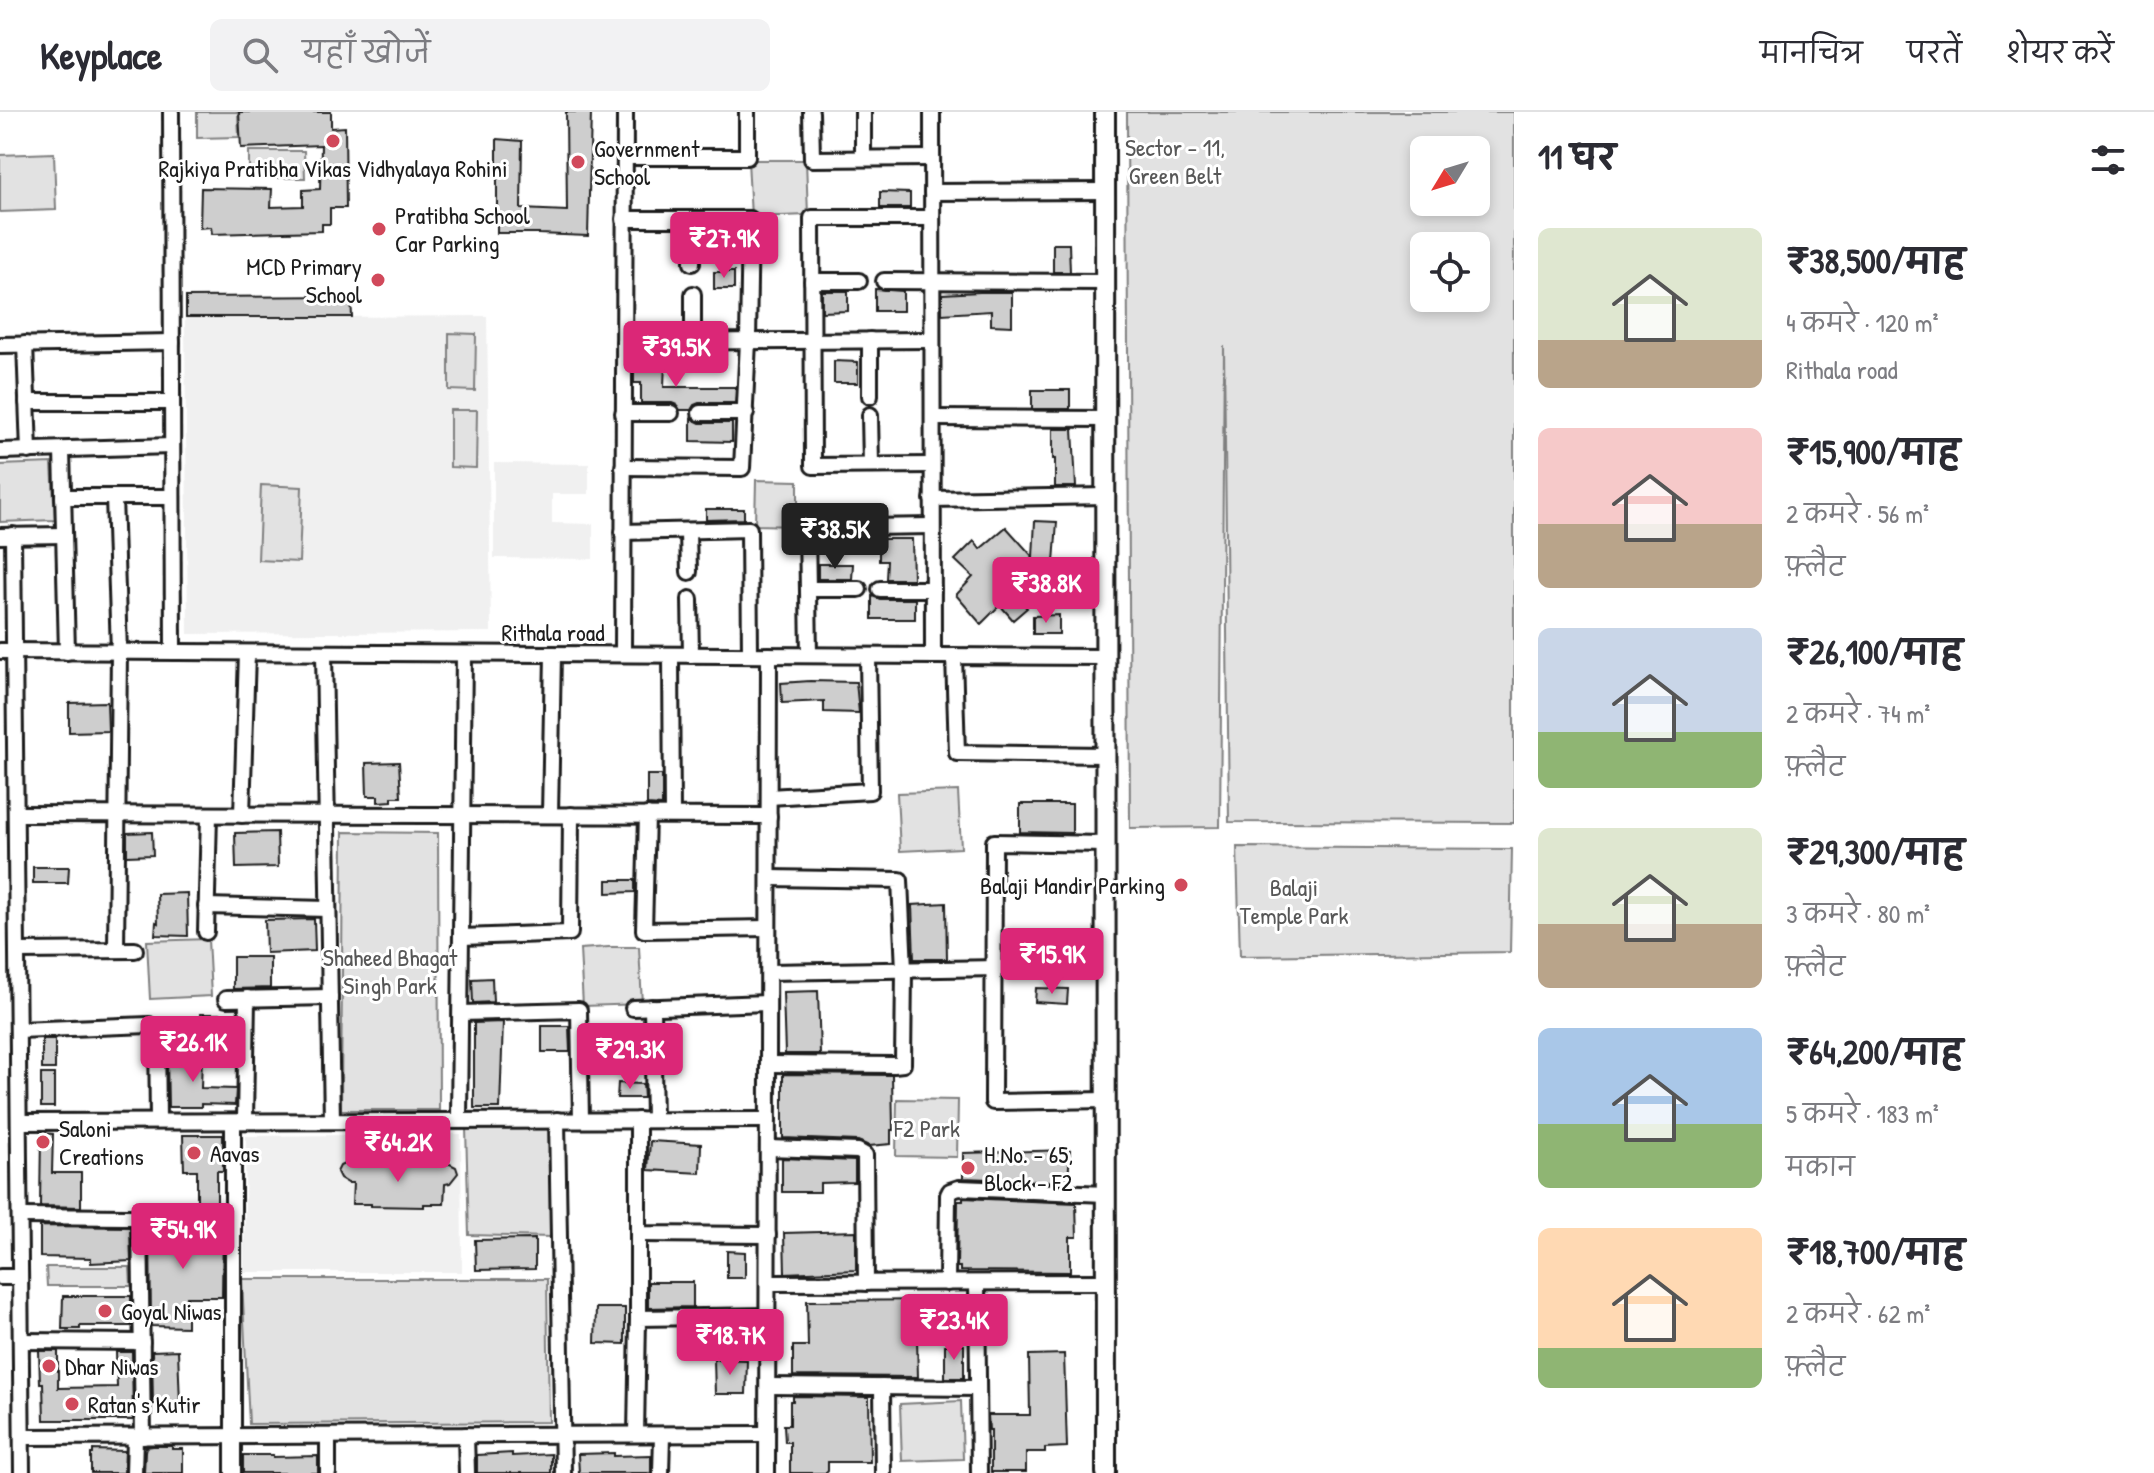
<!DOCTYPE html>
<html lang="hi">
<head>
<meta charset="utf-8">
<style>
  :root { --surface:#fff; --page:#f2f2f3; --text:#2b2b33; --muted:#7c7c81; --line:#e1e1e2; --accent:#db2777 }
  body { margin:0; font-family:"Patrick Hand","Playpen Sans Deva",sans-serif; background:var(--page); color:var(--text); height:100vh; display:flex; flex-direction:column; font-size:30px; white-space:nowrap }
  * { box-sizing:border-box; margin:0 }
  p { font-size:26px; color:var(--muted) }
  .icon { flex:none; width:44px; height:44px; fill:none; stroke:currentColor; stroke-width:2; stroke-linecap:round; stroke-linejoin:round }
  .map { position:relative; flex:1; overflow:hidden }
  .panel { display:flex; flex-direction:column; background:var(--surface); width:640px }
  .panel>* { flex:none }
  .needle { width:52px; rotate:232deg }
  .controls { position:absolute; left:1410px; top:24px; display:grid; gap:16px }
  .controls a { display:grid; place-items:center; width:80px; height:80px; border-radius:12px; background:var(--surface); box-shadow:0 4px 12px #0003; font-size:40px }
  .price { position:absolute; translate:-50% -68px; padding:0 18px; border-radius:8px; background:var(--accent); color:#fff; font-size:26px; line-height:52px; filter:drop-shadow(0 2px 4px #0008) }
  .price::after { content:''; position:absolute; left:50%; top:48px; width:24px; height:18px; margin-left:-12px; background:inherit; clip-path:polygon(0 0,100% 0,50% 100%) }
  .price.current { background:#222; color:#fff }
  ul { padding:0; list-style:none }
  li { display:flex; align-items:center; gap:24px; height:200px; padding:0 24px }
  li span { display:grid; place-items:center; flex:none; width:224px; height:160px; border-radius:12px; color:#555 }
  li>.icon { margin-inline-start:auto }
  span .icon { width:96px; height:96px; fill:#fffc; stroke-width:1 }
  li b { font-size:34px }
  h2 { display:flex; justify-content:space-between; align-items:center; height:96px; padding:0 24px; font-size:34px }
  header { display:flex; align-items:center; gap:48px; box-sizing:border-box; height:112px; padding:0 40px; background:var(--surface); border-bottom:2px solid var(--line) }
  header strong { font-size:38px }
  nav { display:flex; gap:44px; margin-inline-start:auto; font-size:28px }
  .search { width:560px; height:72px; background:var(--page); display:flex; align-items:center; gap:20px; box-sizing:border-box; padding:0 28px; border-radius:12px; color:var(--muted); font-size:30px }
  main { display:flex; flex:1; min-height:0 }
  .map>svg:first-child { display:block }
</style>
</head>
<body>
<header>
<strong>Keyplace</strong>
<div class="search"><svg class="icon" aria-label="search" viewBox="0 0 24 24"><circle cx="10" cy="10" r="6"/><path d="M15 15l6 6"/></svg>यहाँ खोजें</div>
<nav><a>मानचित्र</a><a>परतें</a><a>शेयर करें</a></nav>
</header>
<main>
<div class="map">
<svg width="1514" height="1361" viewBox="0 0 1514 1361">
  <rect width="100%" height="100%" fill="#fff"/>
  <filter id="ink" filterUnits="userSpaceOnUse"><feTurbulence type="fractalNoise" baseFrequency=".0125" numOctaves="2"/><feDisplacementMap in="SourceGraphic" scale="16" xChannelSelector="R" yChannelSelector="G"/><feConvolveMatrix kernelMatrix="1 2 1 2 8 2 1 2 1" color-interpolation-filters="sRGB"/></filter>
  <g filter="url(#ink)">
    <g fill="#f0f0f0">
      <path d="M487 204 491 520 188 522 185 206Z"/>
      <path d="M494 351 589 352V382H552V411L593 412V447L494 446Z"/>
      <path d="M461 1022 462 1160H244L246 1024Z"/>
    </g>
    <g fill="#e2e2e2" stroke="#7f7f7f" stroke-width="2" fill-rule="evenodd">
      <path d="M197 0H238L239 25 197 26Z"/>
      <path d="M1127 0H1514V711L1229 710 1224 234 1220 715 1130 716ZM1424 38H1476V90H1424ZM1424 134H1476V186H1424Z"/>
      <path d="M249 39H304L305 66H249Z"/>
      <path d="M54 41 56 98 0 100V43Z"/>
      <path d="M748 48H806L808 103 751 105Z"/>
      <path d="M449 221 476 222 475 279 449 278Z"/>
      <path d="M450 298H477L476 356 450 355Z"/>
      <path d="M52 351 55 408 0 410V353Z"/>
      <path d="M756 368 798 369V414L755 413Z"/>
      <path d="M261 373 302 375 299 450 258 448Z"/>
      <path d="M958 679 961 736 900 739 897 681Z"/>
      <path d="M343 720 438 721 439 998H341Z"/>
      <path d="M1237 735 1512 737 1510 840 1240 844Z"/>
      <path d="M208 827 211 884 150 887 147 829Z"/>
      <path d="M609 835H639L642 892 583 894 580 837Z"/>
      <path d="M897 987 958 988 957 1045 896 1044Z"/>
      <path d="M551 1013 552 1125 469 1123 466 1016Z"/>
      <path d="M46 1155H130L131 1174H47Z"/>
      <path d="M242 1167H547L549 1310 249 1312Z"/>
      <path d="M961 1289 963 1347 902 1349 900 1292Z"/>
    </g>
    <g fill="#cecece" stroke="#1c1c1c" stroke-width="2">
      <path d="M239 0H331V16L345 15 346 96H330V112H322V119L212 122 211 115 200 116 201 76 272 77 271 95 303 94V78L320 77 321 33 241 36Z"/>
      <path d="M566 0H591L588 124 539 122V121H497V27L522 29 521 97 567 99Z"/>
      <path d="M880 80 910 81V96H880Z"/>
      <path d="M1053 132H1069L1070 160H1053Z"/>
      <rect x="714" y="160" width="20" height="17"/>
      <path d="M875 177 903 179V199H875Z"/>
      <path d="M822 179H848V199L822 200Z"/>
      <path d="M980 180H1012V214L991 213V199L942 202V182Z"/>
      <path d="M351 184 352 205H186V185Z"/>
      <path d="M634 249 665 250 664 275H736L735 291H699L694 293 691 298H680L677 293 672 291H641V271H634Z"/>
      <path d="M834 249 858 250V271H834Z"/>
      <rect x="1032" y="278" width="38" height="19"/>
      <path d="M691 306 700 311H732V330L691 329Z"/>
      <path d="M1053 317H1073L1076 375H1055V347H1053Z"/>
      <path d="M706 397H744V407L706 408Z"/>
      <path d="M1035 409 1057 410 1052 477 1007 474 1027 496 1013 508 1000 493 981 512 956 483 973 465 955 448 974 429 980 437 1006 415 1033 445Z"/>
      <path d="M879 427H912L913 467H886L887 449H879Z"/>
      <path d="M818 452H853L852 467H818Z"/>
      <path d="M872 484 880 487H915V507H872Z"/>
      <path d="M1059 503V522H1033V504Z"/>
      <path d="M810 569 856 570 859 601 824 600V589L782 591 781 571Z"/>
      <path d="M107 590 108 619 69 620V591Z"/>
      <path d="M399 650 401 685H392V689L378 690V684H367L366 651Z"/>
      <path d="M647 663H662V694L647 693Z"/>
      <path d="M1020 692H1072V721L1020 720Z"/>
      <path d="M152 720 153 743 127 744V721Z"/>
      <path d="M277 720 278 755 236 756 235 721Z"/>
      <path d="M33 755H69L68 771H33Z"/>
      <path d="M607 768H635V780L607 781Z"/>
      <path d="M187 781 188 824 155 823 156 810 158 811 157 782Z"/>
      <path d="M946 791 947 847H914L912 793Z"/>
      <path d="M314 807 315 839 266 841 265 808Z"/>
      <path d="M233 845H270V876L233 877Z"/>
      <path d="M492 866 493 890 473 891 472 867Z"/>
      <path d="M1036 876 1068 877 1067 892 1035 890Z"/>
      <path d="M818 879 820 942H785L783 880Z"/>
      <rect x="200" y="902" width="35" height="13"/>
      <path d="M503 910 500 996H474V911Z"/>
      <path d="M542 914H569L570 940H542Z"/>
      <rect x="42" y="927" width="13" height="30"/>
      <path d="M167 943H202L201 976 236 977 235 993 201 992V995H168Z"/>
      <rect x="41" y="962" width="13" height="33"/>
      <path d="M783 962 892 963 893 1018H891V1032L869 1034 858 1029 783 1026Z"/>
      <path d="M618 971 643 972 644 986H617Z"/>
      <path d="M41 1021 53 1022 52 1061H81V1095L40 1094Z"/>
      <path d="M183 1023H223V1059H217V1096H197V1058H184Z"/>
      <path d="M650 1029 701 1032 700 1061 648 1058Z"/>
      <path d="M1070 1038 1068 1070 963 1066V1041Z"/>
      <path d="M782 1046 855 1049V1070L820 1071V1080H782Z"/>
      <path d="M346 1051 353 1052H450L456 1055 458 1061 450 1071 445 1072 444 1092H424V1095L371 1094V1092H352L353 1071H348L340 1066 337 1060 340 1054Z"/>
      <path d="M963 1086 1076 1091 1077 1125H1070V1160L960 1159V1155H957L958 1089H963Z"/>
      <path d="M40 1114 130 1115 131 1149 91 1151V1146L40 1145Z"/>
      <path d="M150 1115 223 1116 222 1185H187V1215L151 1214Z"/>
      <path d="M856 1119V1158L785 1161 784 1121Z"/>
      <path d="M535 1127V1157L476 1158 475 1128Z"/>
      <path d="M727 1139 745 1140V1166H727Z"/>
      <path d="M648 1170H693V1195L648 1196Z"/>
      <path d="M63 1184H131V1214H80V1217H62Z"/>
      <path d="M945 1188 946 1227H917L918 1265 793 1264V1234H808L807 1189Z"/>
      <path d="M596 1196H625V1232L595 1231Z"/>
      <path d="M697 1215H716L717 1242H698Z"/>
      <rect x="945" y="1233" width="19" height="33"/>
      <path d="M178 1238 180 1292H153L152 1239Z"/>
      <path d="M39 1239H58V1276L117 1275 116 1240H132L133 1308H44L43 1271H40Z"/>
      <path d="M1064 1242 1067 1335 1045 1336V1340H1026V1360H991V1318H989L988 1303H1030L1029 1243Z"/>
      <path d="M714 1247 747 1248 746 1282H715Z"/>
      <path d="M793 1284 869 1285 870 1350H828V1359L826 1361H790V1330H785L784 1313H790V1289H793Z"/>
      <path d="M153 1334H172V1337H183V1361H144L145 1339 146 1335Z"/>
      <path d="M93 1338 125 1339 124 1361H91V1342H93Z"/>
      <path d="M512 1341V1344L551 1342V1361H477V1343Z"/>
      <path d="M614 1341V1344L651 1343V1361H579L578 1342Z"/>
      <path d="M243 1343H273V1345L318 1344V1361H243Z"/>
    </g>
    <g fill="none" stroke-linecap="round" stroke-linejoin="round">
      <defs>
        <g id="minor">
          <path d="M171 0 173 540"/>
          <path d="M811 0 812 47 932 46"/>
          <path d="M863 0V46"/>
          <path d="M932 0 933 544"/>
          <path d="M625 45H747V0"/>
          <path d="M932 80 1105 79"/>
          <path d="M932 106H812L813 354 932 353"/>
          <path d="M692 107V151"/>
          <path d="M812 169H859"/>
          <path d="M884 169 1106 170"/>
          <path d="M693 182V230"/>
          <path d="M870 228V284"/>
          <path d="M624 230 932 228"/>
          <path d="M25 232 29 339"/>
          <path d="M0 233 172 230"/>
          <path d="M27 290H172"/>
          <path d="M623 301H671"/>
          <path d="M700 301H746"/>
          <path d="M870 303 871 353"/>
          <path d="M933 306 1106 307"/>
          <path d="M62 338 67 540"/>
          <path d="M0 339 172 334"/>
          <path d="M623 355 742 356 748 229 750 107H624"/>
          <path d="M63 385H172"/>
          <path d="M114 385 119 540 116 838"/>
          <path d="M932 387 1106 384"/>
          <path d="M623 420 749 417 750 543"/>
          <path d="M688 420 689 460"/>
          <path d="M13 423 22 1361"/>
          <path d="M0 424 64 423"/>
          <path d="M808 477H859"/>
          <path d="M880 477H933"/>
          <path d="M690 487 691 543"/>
          <path d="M0 539 1105 545"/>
          <path d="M324 541 332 1009"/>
          <path d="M623 542 625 0"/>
          <path d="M671 543 672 702"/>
          <path d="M809 543 807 416 932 414"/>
          <path d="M954 544 957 641 1105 643"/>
          <path d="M769 685 870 679 868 544"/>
          <path d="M16 702 769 704"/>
          <path d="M242 703 247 541"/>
          <path d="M550 703 553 542"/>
          <path d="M647 703 644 818 768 816"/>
          <path d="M1105 732 994 730 993 990 1106 988"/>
          <path d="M206 794 328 797"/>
          <path d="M206 820 209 703"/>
          <path d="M462 825 570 821 571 703"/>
          <path d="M17 839 135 838"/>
          <path d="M769 860 1106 854"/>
          <path d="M226 887 330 885"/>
          <path d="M652 895 654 1008"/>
          <path d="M633 896 767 891"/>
          <path d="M461 901 579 898 581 1008"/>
          <path d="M18 918 149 913 157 920 158 1009"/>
          <path d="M768 952 894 953 903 952 904 858 900 768 769 766"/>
          <path d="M459 1007 464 542"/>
          <path d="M557 1008 563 1361"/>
          <path d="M638 1008V1122L768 1123"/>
          <path d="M245 1009 247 886"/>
          <path d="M19 1010 768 1008"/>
          <path d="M233 1010V1361"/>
          <path d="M768 1036 858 1039 865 1043 866 1171"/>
          <path d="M20 1104 233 1106"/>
          <path d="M140 1105 143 1325"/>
          <path d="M638 1122V1206"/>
          <path d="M0 1165H20"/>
          <path d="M768 1171 1106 1170"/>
          <path d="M947 1171 948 1083 950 1079 959 1076 1106 1082"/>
          <path d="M977 1171 979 1361"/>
          <path d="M21 1229 142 1230"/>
          <path d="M768 1274 978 1276"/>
          <path d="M882 1275 883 1361"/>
          <path d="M636 1322 638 1206 768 1204"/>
          <path d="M466 1323 467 1361"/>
          <path d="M328 1324V1361"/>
          <path d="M22 1325 767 1322"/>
          <path d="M134 1361 135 1325"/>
          <path d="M661 1361 662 1323"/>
          <path d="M767 1361 769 543"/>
        </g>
        <path id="tertiary" d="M1105 0 1106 1361"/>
      </defs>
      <use href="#minor" stroke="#1c1c1c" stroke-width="20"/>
      <use href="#tertiary" stroke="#1c1c1c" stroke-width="24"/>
      <use href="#minor" stroke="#fff" stroke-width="14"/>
      <use href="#tertiary" stroke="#fff" stroke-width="18"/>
    </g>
  </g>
  <g fill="#d1495b" stroke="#fff" stroke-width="3">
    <circle cx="333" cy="29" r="8"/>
    <circle cx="578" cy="50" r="8"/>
    <circle cx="379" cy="117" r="8"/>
    <circle cx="378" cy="168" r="8"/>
    <circle cx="1181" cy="773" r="8"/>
    <circle cx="43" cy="1030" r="8"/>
    <circle cx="194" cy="1041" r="8"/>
    <circle cx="968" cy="1056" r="8"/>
    <circle cx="105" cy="1199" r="8"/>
    <circle cx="49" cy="1254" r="8"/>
    <circle cx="72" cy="1292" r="8"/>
  </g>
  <g text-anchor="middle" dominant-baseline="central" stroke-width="6" stroke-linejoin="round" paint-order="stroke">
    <g font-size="24" fill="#575757" stroke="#fff">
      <text x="1175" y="35">Sector - 11,<tspan x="1175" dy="28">Green Belt</tspan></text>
      <text x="1294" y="775">Balaji<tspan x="1294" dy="28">Temple Park</tspan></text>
      <text x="390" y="845">Shaheed Bhagat<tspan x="390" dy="28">Singh Park</tspan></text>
      <text x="927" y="1016">F2 Park</text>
    </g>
    <g font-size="24" fill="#1c1c1c" stroke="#fff" text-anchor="start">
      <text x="594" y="36">Government<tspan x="594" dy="28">School</tspan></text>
      <text x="333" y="56" text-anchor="middle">Rajkiya Pratibha Vikas Vidhyalaya Rohini</text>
      <text x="395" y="103">Pratibha School<tspan x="395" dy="28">Car Parking</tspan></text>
      <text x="362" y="154" text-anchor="end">MCD Primary<tspan x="362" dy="28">School</tspan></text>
      <text x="1165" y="773" text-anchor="end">Balaji Mandir Parking</text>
      <text x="59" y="1016">Saloni<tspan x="59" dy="28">Creations</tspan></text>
      <text x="210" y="1041">Aavas</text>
      <text x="984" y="1042">H.No. - 65,<tspan x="984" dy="28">Block - F2</tspan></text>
      <text x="121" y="1199">Goyal Niwas</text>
      <text x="65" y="1254">Dhar Niwas</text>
      <text x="88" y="1292">Ratan's Kutir</text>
    </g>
    <g font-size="24" fill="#1c1c1c" stroke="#fff">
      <text x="553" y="520">Rithala road</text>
    </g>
  </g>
</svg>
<div class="controls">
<a><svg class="needle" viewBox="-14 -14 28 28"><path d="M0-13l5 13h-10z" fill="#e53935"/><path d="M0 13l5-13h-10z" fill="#7c7c81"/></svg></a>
<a><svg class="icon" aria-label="locate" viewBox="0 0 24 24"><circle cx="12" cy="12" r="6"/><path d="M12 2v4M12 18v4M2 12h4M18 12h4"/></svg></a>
</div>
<b class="price" style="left:724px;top:168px">₹27.9K</b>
<b class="price" style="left:676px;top:277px">₹39.5K</b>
<b class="price current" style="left:835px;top:459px">₹38.5K</b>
<b class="price" style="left:1046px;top:513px">₹38.8K</b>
<b class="price" style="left:1052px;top:884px">₹15.9K</b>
<b class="price" style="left:193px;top:972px">₹26.1K</b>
<b class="price" style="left:630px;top:979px">₹29.3K</b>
<b class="price" style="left:398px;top:1072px">₹64.2K</b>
<b class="price" style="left:183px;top:1159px">₹54.9K</b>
<b class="price" style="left:954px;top:1250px">₹23.4K</b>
<b class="price" style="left:730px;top:1265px">₹18.7K</b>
</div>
<section class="panel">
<h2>11 घर<svg class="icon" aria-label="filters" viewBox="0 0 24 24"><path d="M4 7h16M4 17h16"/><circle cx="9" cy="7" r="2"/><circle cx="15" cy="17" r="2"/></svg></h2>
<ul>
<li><span style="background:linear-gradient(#dfe7d0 70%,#b9a48a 0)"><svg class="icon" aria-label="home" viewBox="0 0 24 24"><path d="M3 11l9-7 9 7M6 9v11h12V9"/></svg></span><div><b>₹38,500/माह</b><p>4 कमरे · 120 m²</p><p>Rithala road</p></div></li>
<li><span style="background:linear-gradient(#f6c9c9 60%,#b9a48a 0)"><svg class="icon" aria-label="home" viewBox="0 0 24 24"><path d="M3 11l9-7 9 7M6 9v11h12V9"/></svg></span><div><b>₹15,900/माह</b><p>2 कमरे · 56 m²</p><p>फ़्लैट</p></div></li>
<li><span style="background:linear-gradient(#c9d6e8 65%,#8fb573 0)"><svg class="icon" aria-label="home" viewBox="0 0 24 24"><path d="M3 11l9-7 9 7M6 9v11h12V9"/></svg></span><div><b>₹26,100/माह</b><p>2 कमरे · 74 m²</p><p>फ़्लैट</p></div></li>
<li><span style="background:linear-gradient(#dfe7d0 60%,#b9a48a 0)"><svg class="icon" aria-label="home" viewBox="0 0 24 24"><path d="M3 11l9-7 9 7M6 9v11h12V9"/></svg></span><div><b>₹29,300/माह</b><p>3 कमरे · 80 m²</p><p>फ़्लैट</p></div></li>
<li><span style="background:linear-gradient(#a9c7e8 60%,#8fb573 0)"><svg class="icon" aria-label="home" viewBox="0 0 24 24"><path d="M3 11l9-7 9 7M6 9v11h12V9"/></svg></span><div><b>₹64,200/माह</b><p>5 कमरे · 183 m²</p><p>मकान</p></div></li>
<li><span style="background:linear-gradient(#ffd9b3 75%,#8fb573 0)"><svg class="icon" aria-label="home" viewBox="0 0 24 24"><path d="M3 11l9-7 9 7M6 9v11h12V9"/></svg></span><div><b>₹18,700/माह</b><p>2 कमरे · 62 m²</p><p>फ़्लैट</p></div></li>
</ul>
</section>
</main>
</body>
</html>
